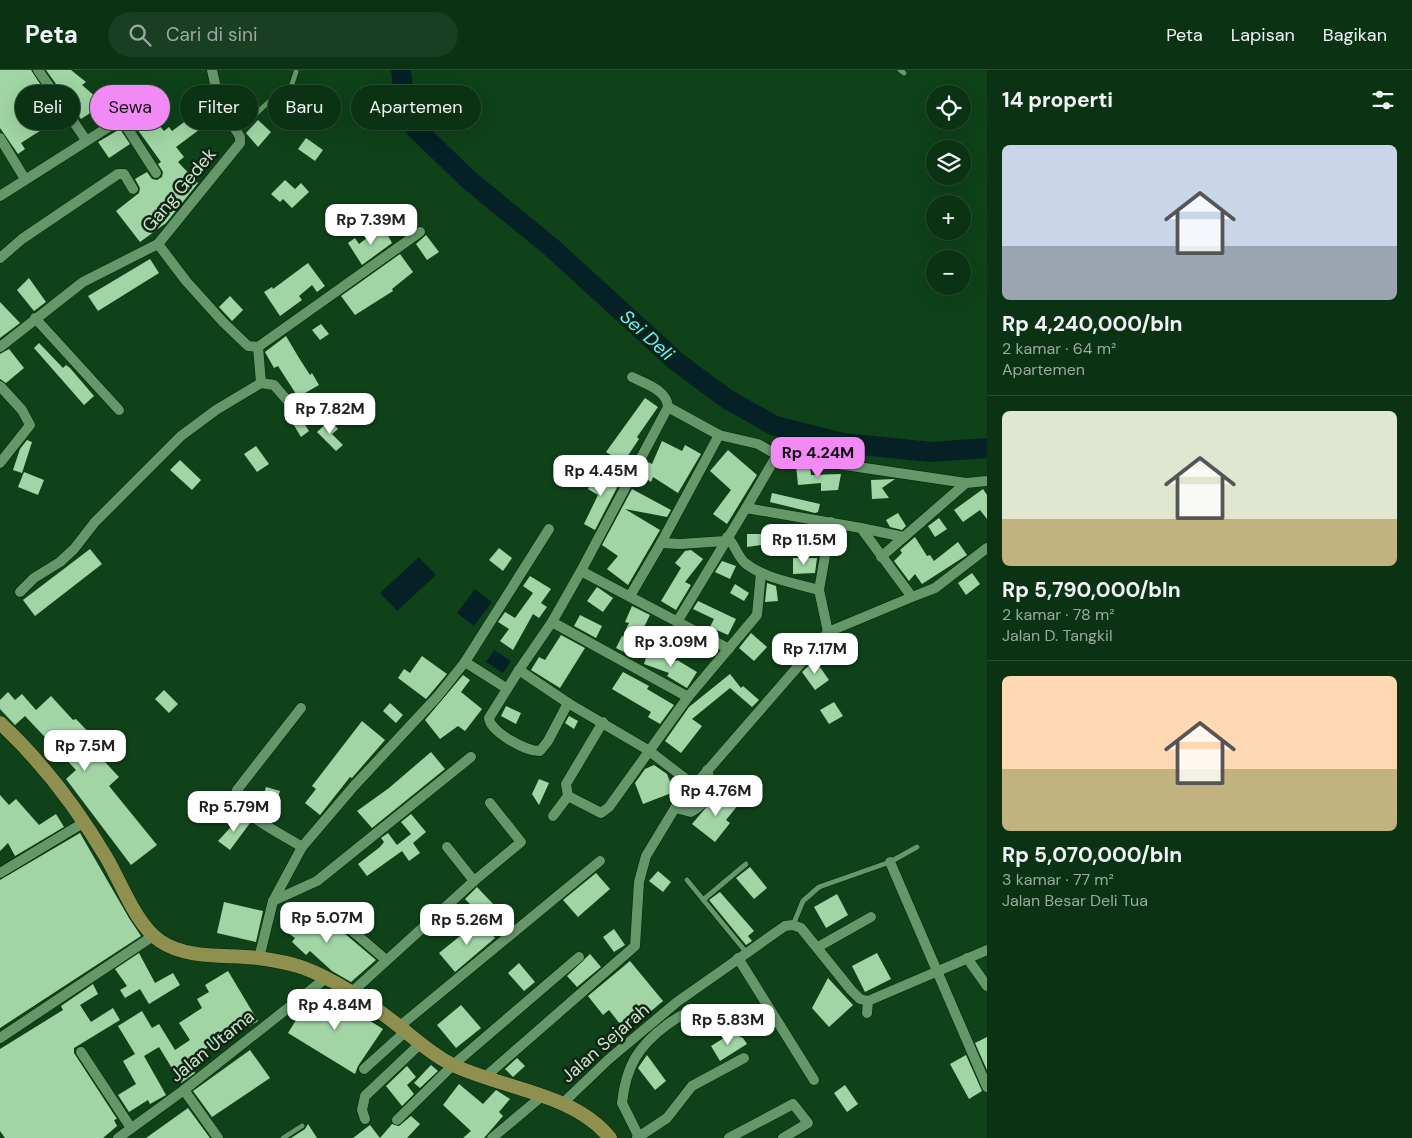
<!DOCTYPE html>
<html lang="id">
<head>
<meta charset="utf-8">
<style>
  :root { --surface:#0b3213; --page:#193e21; --text:#f1f3f6; --muted:#9aaaa0; --line:#2b4d33; --accent:#f18af4 }
  body { margin:0; font-family:"DM Sans",sans-serif; background:var(--page); color:var(--text); height:100vh; display:flex; flex-direction:column; font-size:19px; white-space:nowrap }
  * { box-sizing:border-box; margin:0 }
  p { font-size:16px; color:var(--muted) }
  .icon { flex:none; width:28px; height:28px; fill:none; stroke:currentColor; stroke-width:2; stroke-linecap:round; stroke-linejoin:round }
  .map { position:relative; flex:1; overflow:hidden }
  .drawer { display:flex; flex-direction:column; background:var(--surface); width:425px }
  .drawer>* { flex:none }
  .guide { position:absolute; left:15px; top:15px; width:475px; height:45px; display:flex; gap:10px }
  .tools { position:absolute; left:926px; top:15px; display:grid; gap:10px }
  .tools a { display:grid; place-items:center; width:45px; height:45px; border-radius:50%; background:var(--surface); box-shadow:0 5px 20px #0002,0 0 0 1px var(--line); font-size:25px }
  .price { position:absolute; translate:-50% -42px; padding:0 11px; border-radius:10px; background:#fff; color:#222; font-size:16px; line-height:32px; filter:drop-shadow(0 1px 2px #0008) }
  .price::after { content:''; position:absolute; left:50%; top:30px; width:15px; height:11px; margin-left:-8px; background:inherit; clip-path:polygon(0 0,100% 0,50% 100%) }
  .price.active { background:var(--accent); color:#111 }
  ul { padding:0; list-style:none }
  li { display:grid; align-content:center; gap:10px; height:265px; padding:0 15px }
  li+li { border-top:1px solid var(--line) }
  li span { display:grid; place-items:center; height:155px; border-radius:8px; color:#555 }
  li>.icon { margin-inline-start:auto }
  span .icon { width:90px; height:90px; fill:#fffc; stroke-width:1 }
  li b { font-size:21px }
  h2 { display:flex; justify-content:space-between; align-items:center; height:60px; padding:0 15px; font-size:21px }
  .pill { padding:0 18px; border-radius:22px; background:var(--surface); box-shadow:0 5px 20px #0002,0 0 0 1px var(--line); font-size:18px; line-height:45px }
  .pill.active { background:var(--accent); color:#111 }
  header { display:flex; align-items:center; gap:30px; box-sizing:border-box; height:70px; padding:0 25px; background:var(--surface); border-bottom:1px solid var(--line) }
  header strong { font-size:24px }
  nav { display:flex; gap:28px; margin-inline-start:auto; font-size:18px }
  .search { width:350px; height:45px; background:var(--page); display:flex; align-items:center; gap:12px; box-sizing:border-box; padding:0 18px; border-radius:28px; color:var(--muted); font-size:19px }
  main { display:flex; flex:1; min-height:0 }
  .map>svg:first-child { display:block }
</style>
</head>
<body>
<header>
<strong>Peta</strong>
<div class="search"><svg class="icon" aria-label="search" viewBox="0 0 24 24"><circle cx="10" cy="10" r="6"/><path d="M15 15l6 6"/></svg>Cari di sini</div>
<nav><a>Peta</a><a>Lapisan</a><a>Bagikan</a></nav>
</header>
<main>
<div class="map">
<svg width="987" height="1068" viewBox="0 0 987 1068">
  <rect width="100%" height="100%" fill="#0f4219"/>
  <g fill="#052125">
    <path d="M419 487 436 505 397 541 380 523Z"/>
    <path d="M475 519 492 532 474 556 457 543Z"/>
    <path d="M494 580 511 591 503 603 486 592Z"/>
  </g>
  <g fill="none" stroke-linecap="round" stroke-linejoin="round">
    <path stroke="#052125" stroke-width="20" d="M401 0 405 37 414 57 469 110 551 177 677 292 727 329 775 356 843 373 931 382 987 378"/>
  </g>
  <g fill="#a1d5a5">
    <path d="M0 0H31L46 23 42 26 57 50 21 73 25 79 18 84 0 58Z"/>
    <path d="M46 0H71L86 12 82 15 104 34 81 49Z"/>
    <path d="M133 25 164 61 169 57 172 61 202 39 211 51 176 77 184 87 178 92 198 113 166 153 140 172 116 141 139 123 140 118 135 109 147 102 152 109 157 110 162 107 163 102 158 94 161 92 130 49 117 37Z"/>
    <path d="M258 50 271 62 258 77 246 63Z"/>
    <path d="M120 59 130 74 109 88 98 72Z"/>
    <path d="M306 68 323 80 315 91 298 79Z"/>
    <path d="M285 110 295 119 301 113 309 122 292 138 283 129 280 132 271 124Z"/>
    <path d="M383 156 392 173 362 195 348 173 355 168 359 174Z"/>
    <path d="M426 165 439 182 427 190 416 174Z"/>
    <path d="M400 184 413 202 392 219 393 221 355 245 341 226Z"/>
    <path d="M150 189 159 203 98 241 88 226Z"/>
    <path d="M308 193 325 216 317 222 312 215 299 226 302 230 280 246 264 222 272 217 273 219Z"/>
    <path d="M29 208 46 232 34 241 17 220Z"/>
    <path d="M230 226 243 240 232 251 219 237Z"/>
    <path d="M0 232 20 253 0 268Z"/>
    <path d="M321 254 329 264 320 270 312 260Z"/>
    <path d="M286 266 299 288 310 305 312 303 319 315 298 327 278 296 274 298 265 282Z"/>
    <path d="M39 273 63 298 66 295 70 298 94 326 84 335 34 278Z"/>
    <path d="M9 279 24 298 6 313 0 309V284Z"/>
    <path d="M645 328 658 337 637 367 639 369 623 393 606 382Z"/>
    <path d="M300 347 309 361 301 367 292 352Z"/>
    <path d="M330 350 338 359 332 364 343 375 336 381 317 362Z"/>
    <path d="M27 370 32 372 22 403 13 400 20 379Z"/>
    <path d="M662 371 682 381 685 375 701 384 678 423 653 407 651 412 641 405 648 392 652 394Z"/>
    <path d="M256 376 269 394 257 402 244 384Z"/>
    <path d="M728 380 757 405 727 454 713 444 731 420 710 401Z"/>
    <path d="M180 390 201 410 192 420 170 400Z"/>
    <path d="M796 395 810 397 811 405 841 404 838 420 821 421V413L798 415Z"/>
    <path d="M598 400 620 412 595 460 584 454 598 425 588 419Z"/>
    <path d="M24 402 44 410 38 425 18 417Z"/>
    <path d="M895 409 882 418 889 428 872 429 871 410Z"/>
    <path d="M632 419 671 440 667 447 625 439 660 460 628 515 607 499 618 486 602 475Z"/>
    <path d="M983 419 987 425V449L980 440 963 452 954 440Z"/>
    <path d="M772 423 820 434 818 442 815 443 770 432Z"/>
    <path d="M898 443 906 456 902 460 890 457 886 450Z"/>
    <path d="M939 448 947 459 935 467 928 456Z"/>
    <path d="M813 457 822 458 821 470 804 471 802 458Z"/>
    <path d="M747 464H761V475L747 477Z"/>
    <path d="M915 467 927 486 930 485 934 491 958 472 967 485 922 514 915 504 909 511 894 491 902 483 900 480Z"/>
    <path d="M499 478 512 488 503 501 489 490Z"/>
    <path d="M90 479 102 494 35 546 23 530Z"/>
    <path d="M691 480 703 489 685 512 691 515 676 540 661 531 681 498 675 493 685 481Z"/>
    <path d="M793 488H817L815 503 793 504Z"/>
    <path d="M722 491 736 496 730 509 715 502Z"/>
    <path d="M972 503 980 514 966 525 958 513Z"/>
    <path d="M530 506 551 519 541 533 547 537 539 548 533 544 513 580 500 571 509 559 498 552 505 542 515 548 533 523 523 516Z"/>
    <path d="M767 513 776 516 778 531 765 532Z"/>
    <path d="M735 514 749 523 744 531 730 523Z"/>
    <path d="M597 517 613 528 603 542 587 531Z"/>
    <path d="M698 531 736 549 728 565 710 557 714 549 693 539Z"/>
    <path d="M632 536 650 545 630 585 616 578 622 566 626 568 630 561 626 559 629 553 625 552Z"/>
    <path d="M580 545 602 556 596 568 574 556Z"/>
    <path d="M751 563 767 577 754 591 739 578Z"/>
    <path d="M561 565 585 578 560 618 531 600 539 587 545 590Z"/>
    <path d="M648 581 676 591 677 590 697 602 687 618 667 606 669 603 644 594Z"/>
    <path d="M422 586 447 604 426 629 398 608 404 599 410 603Z"/>
    <path d="M815 590 829 610 815 620 802 602Z"/>
    <path d="M623 602 649 616 647 619 674 635 660 654 648 647 651 642 612 619Z"/>
    <path d="M730 604 741 618 743 616 759 630 752 637 730 618 692 649 702 656 681 683 665 671 689 637Z"/>
    <path d="M463 605 470 610 461 622 482 639 465 661 458 656 440 669 425 650Z"/>
    <path d="M164 620 178 634 169 643 155 629Z"/>
    <path d="M8 622 15 630 22 624 36 640 51 626 73 650 76 649 98 672 92 678 119 707 109 716 157 775 131 795 66 709 76 700 25 646 15 655 0 639V630Z"/>
    <path d="M834 632 843 646 829 654 820 640Z"/>
    <path d="M390 633 403 645 396 653 383 641Z"/>
    <path d="M506 636 521 643 516 654 501 646Z"/>
    <path d="M569 646 578 651 574 659 565 653Z"/>
    <path d="M362 651 385 670 352 708 350 707 320 745 305 733 316 719 312 716Z"/>
    <path d="M431 682 445 699 372 758 357 741 389 718Z"/>
    <path d="M654 695 667 704 674 722 643 734 635 713 645 699Z"/>
    <path d="M539 709 549 713 539 735 532 724Z"/>
    <path d="M266 717 280 721 276 734 262 730Z"/>
    <path d="M720 721 738 735 726 750 730 753 715 772 692 754Z"/>
    <path d="M0 725 9 735 16 729 39 755 56 744 64 757 15 786 8 773 0 781Z"/>
    <path d="M411 744 426 762 413 773 420 783 409 791 402 781 367 806 358 794 380 777 384 772 381 768 388 763 397 775 411 764 401 752Z"/>
    <path d="M241 746 250 753 230 780 218 771Z"/>
    <path d="M80 763 129 848 141 866 0 958V810Z"/>
    <path d="M750 797 767 818 754 829 736 808Z"/>
    <path d="M658 801 671 812 663 822 649 811Z"/>
    <path d="M596 803 610 819 578 847 563 830Z"/>
    <path d="M477 817 494 835 482 846 465 829Z"/>
    <path d="M720 822 754 861 748 866 752 871 746 875 709 830Z"/>
    <path d="M837 824 848 845 826 858 814 837Z"/>
    <path d="M224 832 263 841 256 872 217 863Z"/>
    <path d="M295 836 313 850 321 841 342 858 344 863 376 890 351 912 332 901 310 881 306 885 292 872 295 868 280 857Z"/>
    <path d="M480 850 495 868 455 902 439 883Z"/>
    <path d="M614 859 625 875 614 882 603 867Z"/>
    <path d="M139 883 155 913 173 903 180 915 149 934 140 919 125 928 120 920 127 916 115 899Z"/>
    <path d="M877 883 891 909 865 922 852 896Z"/>
    <path d="M590 884 601 897 577 917 567 906Z"/>
    <path d="M630 891 663 931 650 942 648 939 624 959 609 940 603 945 588 926Z"/>
    <path d="M519 893 535 912 524 921 508 903Z"/>
    <path d="M228 901 258 951 229 969 226 966 187 991 195 1003 181 1013 159 977 144 986 166 1025 150 1034 148 1030 129 1042 118 1025 136 1014 123 991 135 984 118 956 142 941 152 958 159 954 175 980 190 970 179 953 202 938 197 929 209 922 205 915Z"/>
    <path d="M828 908 853 935 829 957 812 938Z"/>
    <path d="M93 914 98 924 80 935 91 952 113 938 120 950 74 978V983L117 1049 114 1050 117 1056 103 1068H5L0 1061V979L63 940 61 936Z"/>
    <path d="M321 920 383 959 358 996 355 1004 288 963 308 931Z"/>
    <path d="M461 935 481 958 456 978 437 955Z"/>
    <path d="M732 963 743 968 747 974 720 991 711 976Z"/>
    <path d="M987 967V1000L975 973Z"/>
    <path d="M250 980 270 1008 212 1047 193 1021Z"/>
    <path d="M647 985 666 1011 655 1020 638 998Z"/>
    <path d="M966 985 982 1021 969 1029 950 994Z"/>
    <path d="M517 988 525 996 513 1007 505 999Z"/>
    <path d="M431 995 438 1001 420 1018 414 1013Z"/>
    <path d="M407 996 416 1007 407 1015 414 1024 402 1036 386 1016Z"/>
    <path d="M459 1014 483 1034 496 1020 510 1029 499 1042 503 1046 484 1068H463L471 1061 443 1035Z"/>
    <path d="M845 1015 858 1034 847 1042 834 1023Z"/>
    <path d="M188 1038 210 1068H146Z"/>
    <path d="M411 1046 420 1054 407 1068H380L392 1054 399 1056Z"/>
    <path d="M308 1054 317 1068H291L305 1059Z"/>
    <path d="M370 1055 380 1068H353Z"/>
  </g>
  <g fill="none" stroke-linecap="round" stroke-linejoin="round">
    <defs>
      <g id="service">
        <path d="M900 0 904 3"/>
        <path d="M236 62 272 29 288 26 296 2"/>
        <path d="M687 810 746 882"/>
        <path d="M703 830 746 794"/>
        <path d="M793 855 803 831 819 817 890 792 917 777"/>
        <path d="M283 1068 302 1056"/>
      </g>
      <g id="minor">
        <path d="M38 0 86 70"/>
        <path d="M0 68 25 109"/>
        <path d="M0 126 118 51 124 53 156 103"/>
        <path d="M158 174 186 211 223 252 248 276 258 277 420 162"/>
        <path d="M0 188 22 169 118 104H124L133 119"/>
        <path d="M35 248 119 340"/>
        <path d="M0 277 83 212 158 174 240 73V67L219 32 212 0"/>
        <path d="M261 313 274 315 287 330"/>
        <path d="M0 316 22 340 30 355 0 393"/>
        <path d="M668 337 719 365 758 374 777 385 746 438 861 458 912 527"/>
        <path d="M777 385 966 413 987 411"/>
        <path d="M861 458 904 467"/>
        <path d="M727 467C735 474 737 486 745 493 765 509 795 513 819 520"/>
        <path d="M661 473 680 474 725 471"/>
        <path d="M881 487 966 413"/>
        <path d="M581 501 668 337C667 320 646 314 632 307"/>
        <path d="M20 522 34 508 60 492 74 479 95 452 181 366 216 340 261 313 258 277"/>
        <path d="M630 526 661 473 719 365"/>
        <path d="M552 552 688 627"/>
        <path d="M677 552 746 438"/>
        <path d="M828 562 819 520 831 452"/>
        <path d="M465 592 506 618"/>
        <path d="M519 600 489 648C490 662 527 682 540 681L548 671 568 633"/>
        <path d="M301 638 237 720 235 728C246 747 283 765 302 777"/>
        <path d="M603 652 566 714 568 726 601 743 609 737 688 627 757 545 761 503"/>
        <path d="M695 716 648 680 568 633 519 600 552 552 581 501 729 579"/>
        <path d="M675 738 691 742C710 731 714 719 707 700"/>
        <path d="M553 746 568 726"/>
        <path d="M447 777 474 811"/>
        <path d="M890 792 987 1017"/>
        <path d="M0 803 83 753"/>
        <path d="M273 831 317 811 471 687"/>
        <path d="M349 858 386 890"/>
        <path d="M818 877 871 847"/>
        <path d="M259 888 273 831 302 777 354 716 437 627 465 592 549 459"/>
        <path d="M738 888 814 1010"/>
        <path d="M967 888 987 916"/>
        <path d="M352 922 474 811 521 772 490 733"/>
        <path d="M867 943 868 931"/>
        <path d="M400 956 600 791"/>
        <path d="M0 968 153 866"/>
        <path d="M81 982 131 1058"/>
        <path d="M364 999 405 962"/>
        <path d="M485 1007 635 876 639 812 646 786 675 738 828 562 912 527 935 518 987 478"/>
        <path d="M184 1020 218 1068"/>
        <path d="M563 1033 609 989 677 932 785 856 793 855 801 858 851 920 860 929 868 931 987 880"/>
        <path d="M365 1049 362 1040 365 1026 421 973"/>
        <path d="M397 1050 453 995 579 887"/>
        <path d="M639 1067 622 1033C626 996 638 976 668 954 676 948 686 942 696 942 712 943 729 954 743 961"/>
        <path d="M118 1068 184 1020 326 908"/>
        <path d="M492 1068 541 1027"/>
        <path d="M637 1068 667 1048 692 1016 744 988"/>
        <path d="M729 1068 793 1034 808 1053 783 1068"/>
      </g>
      <path id="primary" d="M0 653C42 692 77 738 106 787 121 812 136 855 160 871 188 890 227 884 258 888 273 890 290 893 304 898 338 911 371 934 400 957 416 970 434 986 453 995 503 1019 574 1023 610 1068"/>
    </defs>
    <use href="#service" stroke="#012607" stroke-width="6"/>
    <use href="#minor" stroke="#012607" stroke-width="11"/>
    <use href="#primary" stroke="#012607" stroke-width="15"/>
    <use href="#service" stroke="#659769" stroke-width="5"/>
    <use href="#minor" stroke="#659769" stroke-width="10"/>
    <use href="#primary" stroke="#8f9050" stroke-width="14"/>
  </g>
  <g text-anchor="middle" dominant-baseline="central" stroke-width="5" stroke-linejoin="round" paint-order="stroke">
    <g font-size="18" fill="#cde7ce" stroke="#0f2411">
      <text transform="translate(179 120) rotate(-50)">Gang Gedek</text>
      <text transform="translate(605 973) rotate(-41)">Jalan Sejarah</text>
      <text transform="translate(212 976) rotate(-39)">Jalan Utama</text>
    </g>
    <g font-size="19" font-style="italic" fill="#6ceefe" stroke="#0f2411">
      <text transform="translate(647 265) rotate(42)">Sei Deli</text>
    </g>
  </g>
</svg>
<div class="tools">
<a><svg class="icon" aria-label="locate" viewBox="0 0 24 24"><circle cx="12" cy="12" r="6"/><path d="M12 2v4M12 18v4M2 12h4M18 12h4"/></svg></a>
<a><svg class="icon" aria-label="layers" viewBox="0 0 24 24"><path d="M12 4l9 5-9 5-9-5zM3 14l9 5 9-5"/></svg></a>
<a>+</a>
<a>−</a>
</div>
<b class="price" style="left:371px;top:176px">Rp 7.39M</b>
<b class="price" style="left:330px;top:365px">Rp 7.82M</b>
<b class="price active" style="left:818px;top:409px">Rp 4.24M</b>
<b class="price" style="left:601px;top:427px">Rp 4.45M</b>
<b class="price" style="left:804px;top:496px">Rp 11.5M</b>
<b class="price" style="left:671px;top:598px">Rp 3.09M</b>
<b class="price" style="left:815px;top:605px">Rp 7.17M</b>
<b class="price" style="left:85px;top:702px">Rp 7.5M</b>
<b class="price" style="left:716px;top:747px">Rp 4.76M</b>
<b class="price" style="left:234px;top:763px">Rp 5.79M</b>
<b class="price" style="left:327px;top:874px">Rp 5.07M</b>
<b class="price" style="left:467px;top:876px">Rp 5.26M</b>
<b class="price" style="left:335px;top:961px">Rp 4.84M</b>
<b class="price" style="left:728px;top:976px">Rp 5.83M</b>
<div class="guide">
<a class="pill">Beli</a>
<a class="pill active">Sewa</a>
<a class="pill">Filter</a>
<a class="pill">Baru</a>
<a class="pill">Apartemen</a>
</div>
</div>
<section class="drawer">
<h2>14 properti<svg class="icon" aria-label="filters" viewBox="0 0 24 24"><path d="M4 7h16M4 17h16"/><circle cx="9" cy="7" r="2"/><circle cx="15" cy="17" r="2"/></svg></h2>
<ul>
<li><span style="background:linear-gradient(#c9d6e8 65%,#9aa5b1 0)"><svg class="icon" aria-label="home" viewBox="0 0 24 24"><path d="M3 11l9-7 9 7M6 9v11h12V9"/></svg></span><div><b>Rp 4,240,000/bln</b><p>2 kamar · 64 m²</p><p>Apartemen</p></div></li>
<li><span style="background:linear-gradient(#dfe7d0 70%,#c2b280 0)"><svg class="icon" aria-label="home" viewBox="0 0 24 24"><path d="M3 11l9-7 9 7M6 9v11h12V9"/></svg></span><div><b>Rp 5,790,000/bln</b><p>2 kamar · 78 m²</p><p>Jalan D. Tangkil</p></div></li>
<li><span style="background:linear-gradient(#ffd9b3 60%,#c2b280 0)"><svg class="icon" aria-label="home" viewBox="0 0 24 24"><path d="M3 11l9-7 9 7M6 9v11h12V9"/></svg></span><div><b>Rp 5,070,000/bln</b><p>3 kamar · 77 m²</p><p>Jalan Besar Deli Tua</p></div></li>
</ul>
</section>
</main>
</body>
</html>
